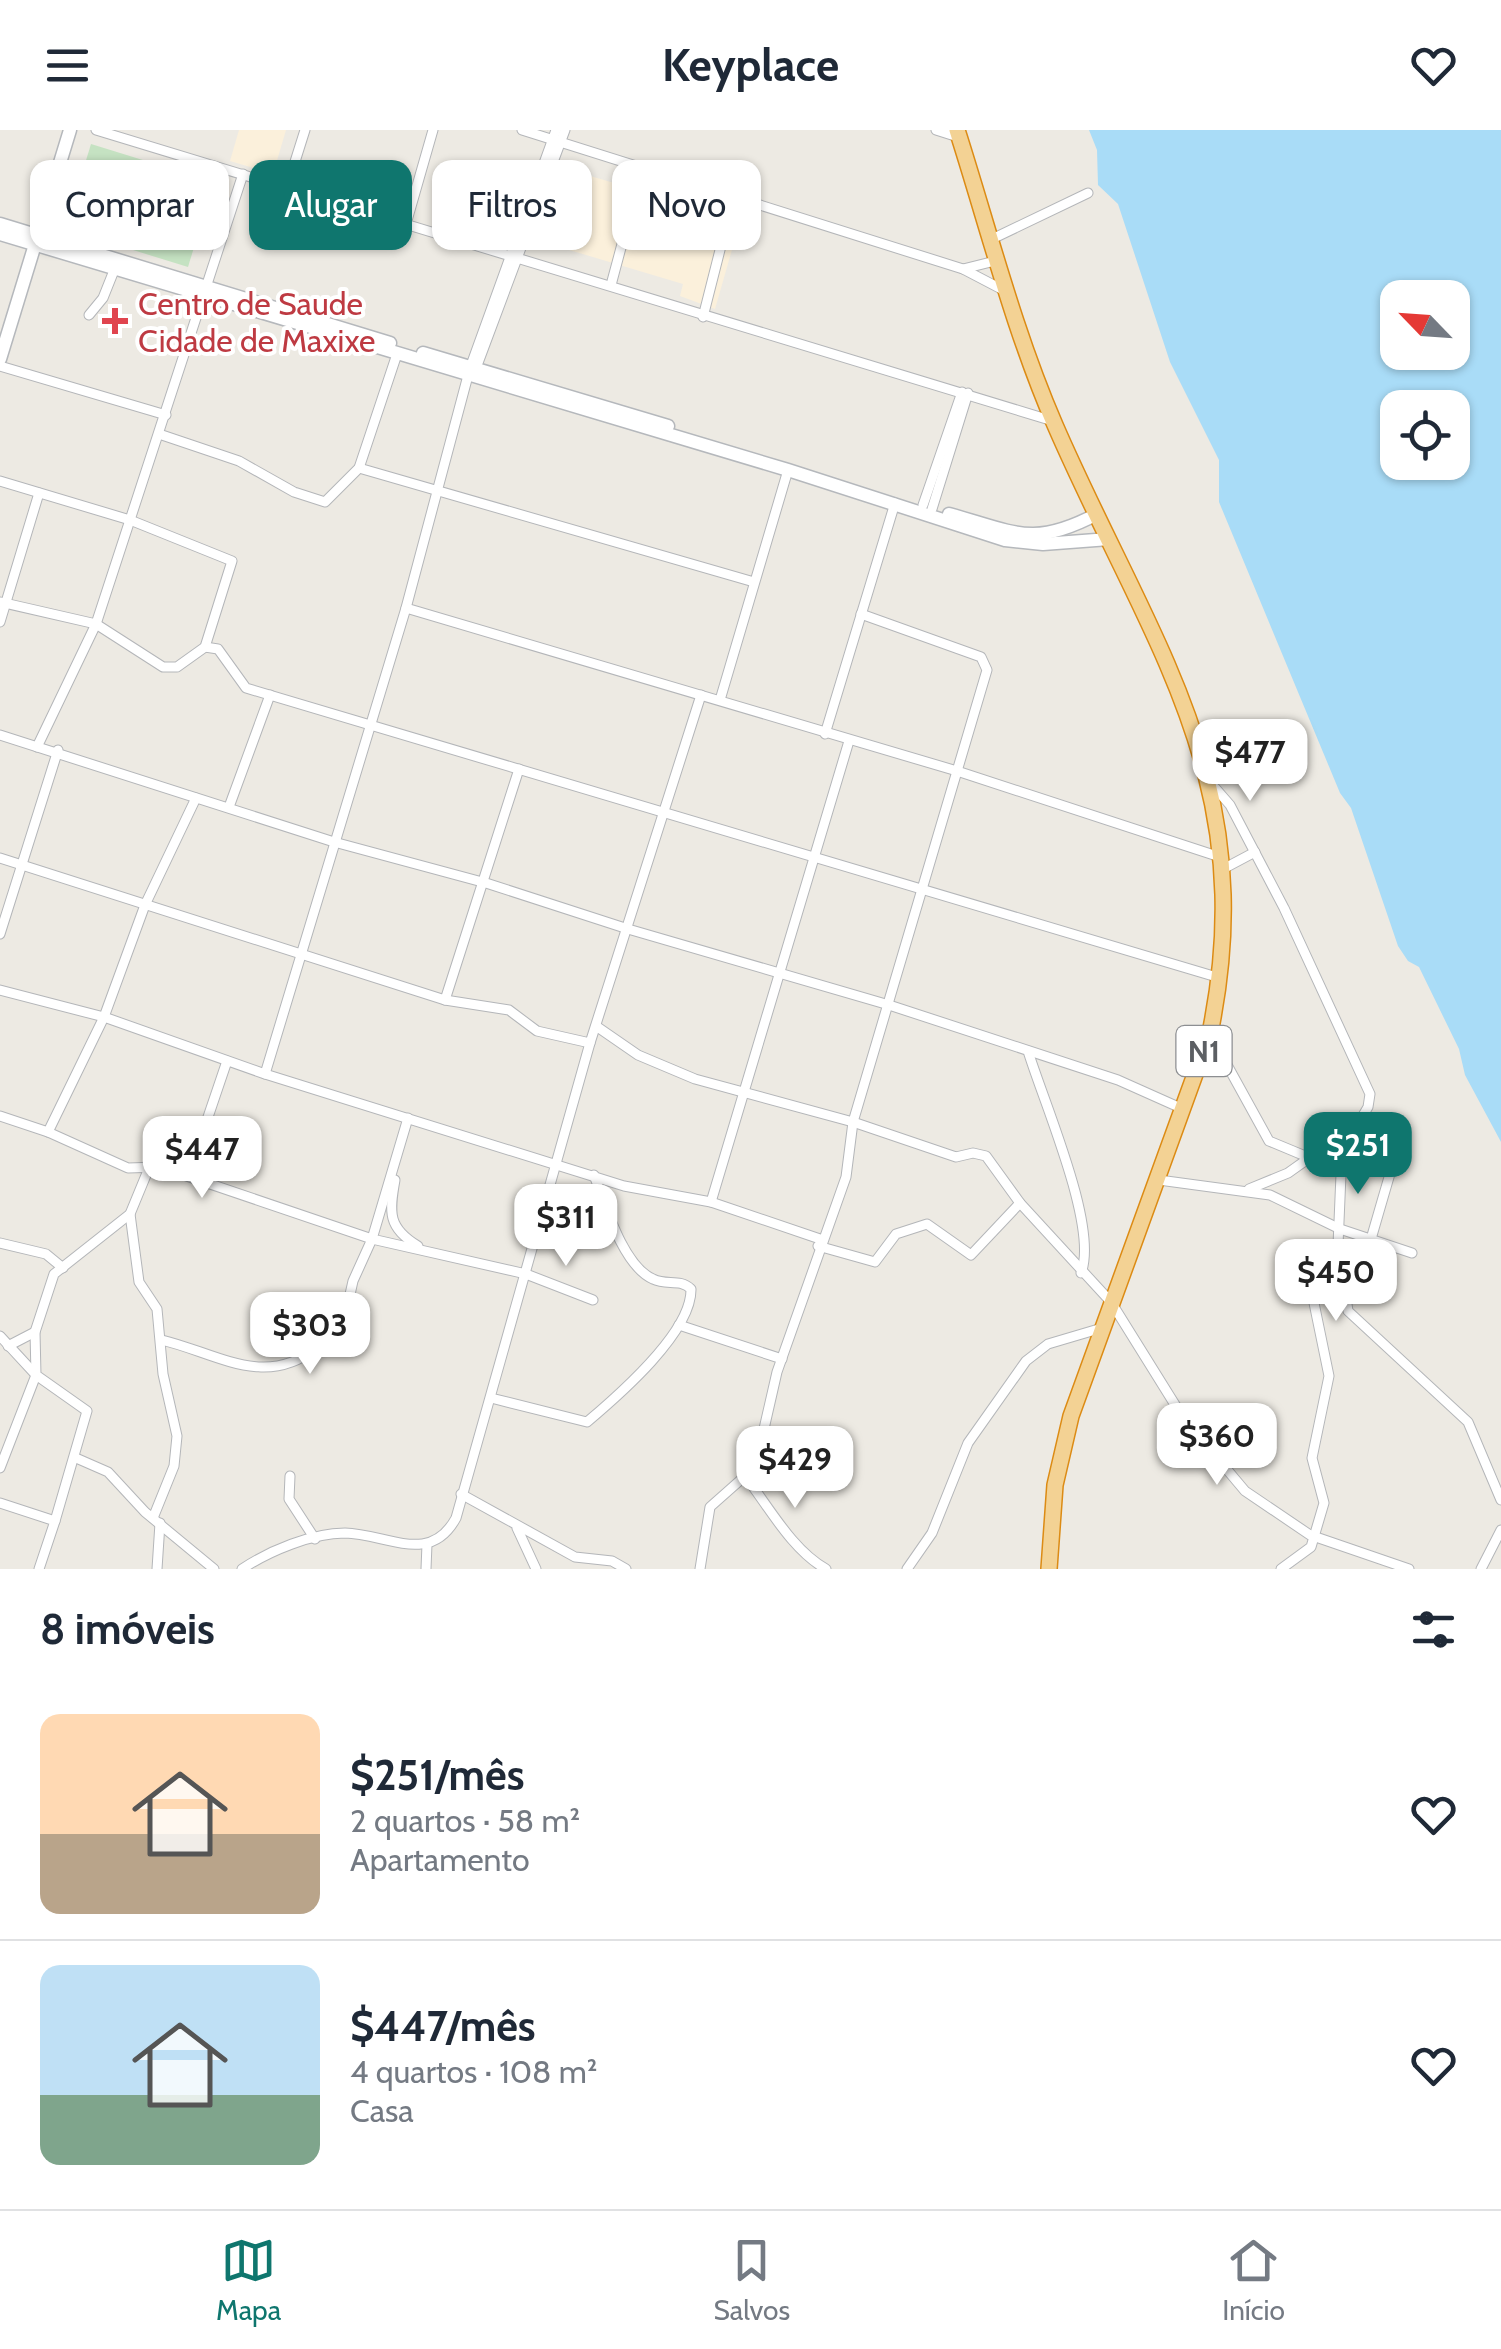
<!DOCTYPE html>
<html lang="pt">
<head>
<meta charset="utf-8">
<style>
  :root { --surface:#fff; --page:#f2f2f3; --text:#1f2937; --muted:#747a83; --line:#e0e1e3; --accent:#0f766e }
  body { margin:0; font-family:Cabin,sans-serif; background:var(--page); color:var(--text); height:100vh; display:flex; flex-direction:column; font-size:38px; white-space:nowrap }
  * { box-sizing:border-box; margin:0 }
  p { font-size:32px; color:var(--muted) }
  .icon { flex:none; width:55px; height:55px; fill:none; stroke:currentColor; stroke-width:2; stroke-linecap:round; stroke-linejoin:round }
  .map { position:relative; height:1439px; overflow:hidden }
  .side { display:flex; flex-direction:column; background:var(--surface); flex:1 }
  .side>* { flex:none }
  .hud { position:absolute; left:30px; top:30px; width:1000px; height:90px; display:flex; gap:20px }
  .needle { width:65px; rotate:295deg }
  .fabs { position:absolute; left:1380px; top:150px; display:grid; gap:20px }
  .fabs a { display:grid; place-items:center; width:90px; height:90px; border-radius:20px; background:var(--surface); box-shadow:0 2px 8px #0004; font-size:50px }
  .price { position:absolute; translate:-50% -85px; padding:0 22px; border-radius:20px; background:#fff; color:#222; font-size:32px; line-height:65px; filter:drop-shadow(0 2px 5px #0008) }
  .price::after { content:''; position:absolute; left:50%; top:60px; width:30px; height:22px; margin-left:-15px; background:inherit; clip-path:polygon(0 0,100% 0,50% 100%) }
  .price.on { background:var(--accent); color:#fff }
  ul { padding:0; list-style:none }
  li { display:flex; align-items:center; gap:30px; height:250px; padding:0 40px }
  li+li { border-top:2px solid var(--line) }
  li span { display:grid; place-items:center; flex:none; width:280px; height:200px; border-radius:20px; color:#555 }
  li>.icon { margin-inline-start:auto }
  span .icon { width:120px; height:120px; fill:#fffc; stroke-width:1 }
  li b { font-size:42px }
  h2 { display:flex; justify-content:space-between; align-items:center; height:120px; padding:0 40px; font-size:42px }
  .chip { padding:0 35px; border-radius:20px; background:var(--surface); box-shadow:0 2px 8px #0004; font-size:35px; line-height:90px }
  .chip.on { background:var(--accent); color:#fff }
  header { display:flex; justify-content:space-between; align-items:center; height:130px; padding:0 40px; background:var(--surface); font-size:45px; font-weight:700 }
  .dock { display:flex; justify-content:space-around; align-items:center; height:140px; border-top:2px solid var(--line); background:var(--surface); font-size:28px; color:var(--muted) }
  .dock a { display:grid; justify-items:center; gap:5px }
  .dock .on { color:var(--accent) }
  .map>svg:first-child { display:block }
</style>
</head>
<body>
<header><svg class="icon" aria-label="menu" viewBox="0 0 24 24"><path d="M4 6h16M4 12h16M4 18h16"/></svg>Keyplace<svg class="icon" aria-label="heart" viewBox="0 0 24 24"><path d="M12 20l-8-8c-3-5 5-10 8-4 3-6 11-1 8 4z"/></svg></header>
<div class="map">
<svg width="1501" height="1439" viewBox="0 0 1501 1439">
  <rect width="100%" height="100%" fill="#edeae3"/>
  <g fill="#fbf0db">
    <path d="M239 0H286L273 44 230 31Z"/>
    <path d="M573 41 707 80 711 69 744 78 715 179 680 166 683 154 546 113Z"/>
  </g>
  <path fill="#c5e2c2" d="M91 14 214 52 188 137 65 99Z"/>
  <path fill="#a9dcf7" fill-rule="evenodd" d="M1089 0H1501V1012L1465 945 1459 919 1419 837 1408 831 1398 816 1351 678 1340 663 1219 372V330L1170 232 1118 74 1098 55 1097 20ZM1398 168H1452V222H1398ZM1398 278H1452V332H1398Z"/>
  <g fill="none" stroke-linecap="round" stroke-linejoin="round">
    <defs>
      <g id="street">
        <path d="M96 0 1053 291"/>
        <path d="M522 0 963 139 1007 162"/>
        <path d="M936 0 958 7"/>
        <path d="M287 57 305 0"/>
        <path d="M406 94 433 0"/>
        <path d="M992 109 1088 63"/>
        <path d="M963 139 999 130"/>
        <path d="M611 155 637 58 644 60 650 42"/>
        <path d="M89 185 103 168 115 138"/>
        <path d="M703 187 721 116 739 68"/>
        <path d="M0 236 166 285"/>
        <path d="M475 241 565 0"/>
        <path d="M159 304 239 331 294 362 325 372 359 338 397 224"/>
        <path d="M359 338 754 452"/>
        <path d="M0 351 130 390 232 431 205 517 177 537H163L96 494 0 472"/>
        <path d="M923 375 962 262"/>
        <path d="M932 379 968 263"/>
        <path d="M406 478 957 641 1220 727"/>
        <path d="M0 492 39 363"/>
        <path d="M205 517 218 519 246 558 1220 848"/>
        <path d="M720 570 788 340"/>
        <path d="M825 604 895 373"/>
        <path d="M0 605 334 712 486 753 628 799 889 875 1118 950 1183 979"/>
        <path d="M37 617 96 494 243 44"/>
        <path d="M1210 652 1230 675 1284 778 1370 964 1368 977 1342 1021 1338 1115 1348 1181 1468 1292 1501 1370"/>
        <path d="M229 677 270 565"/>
        <path d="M0 728 445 870 509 880 537 901 590 913"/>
        <path d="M1223 739 1255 722"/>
        <path d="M0 804 58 620"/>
        <path d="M0 860 104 887 265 944 624 1056 711 1072 820 1109"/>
        <path d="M445 870 519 639"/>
        <path d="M596 896 638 925 695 949 853 992 956 1027 973 1023 986 1026 1020 1073 1111 1172 1182 1286 1245 1361 1310 1405 1409 1439"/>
        <path d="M1210 904 1269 1011 1310 1028"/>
        <path d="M1028 921C1043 971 1099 1097 1081 1143"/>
        <path d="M265 944 406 478 470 238 556 0"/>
        <path d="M0 986 48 1002 128 1038 160 1037 372 1109 353 1151 342 1200C334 1209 325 1211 316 1218 265 1259 216 1223 162 1210"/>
        <path d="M408 988 372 1109 526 1144 593 1170"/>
        <path d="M48 1002 104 887 145 775 196 668"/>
        <path d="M188 1046 227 931"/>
        <path d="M395 1050C389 1083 388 1098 418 1116"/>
        <path d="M1159 1050 1270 1065 1340 1099 1412 1123"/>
        <path d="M1249 1059 1288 1043 1326 1016 1346 1008"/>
        <path d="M711 1072 849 611"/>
        <path d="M130 1084 139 1152 157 1179 163 1244 177 1306 174 1336 153 1388"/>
        <path d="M1371 1109 1396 1023"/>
        <path d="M0 1113 46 1124 63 1138"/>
        <path d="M818 1116 875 1132 896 1104 927 1094 971 1125 1020 1073"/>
        <path d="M679 1195 782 1229"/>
        <path d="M0 1206 36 1245 0 1338"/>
        <path d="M8 1216 35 1202"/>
        <path d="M491 1268 587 1292C619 1265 692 1202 691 1159 679 1148 667 1156 653 1149 623 1136 605 1074 594 1045"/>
        <path d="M76 1328 108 1342 145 1382 214 1439"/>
        <path d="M290 1346 289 1369 315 1409"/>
        <path d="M745 1346C769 1377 792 1420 826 1439"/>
        <path d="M461 1364 575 1427 612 1431 626 1439"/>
        <path d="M0 1373 55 1391 39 1439"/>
        <path d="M55 1391 87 1281 36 1245 35 1202 54 1144 130 1084 149 1038"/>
        <path d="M517 1398 536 1439"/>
        <path d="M157 1439 160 1393"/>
        <path d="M242 1439C269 1421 312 1403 345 1403 387 1404 430 1436 456 1388L590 913 701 565"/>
        <path d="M426 1439 427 1414"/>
        <path d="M700 1439 710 1377 745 1346 758 1325 777 1242 846 1047 853 992 987 540 981 527 861 484"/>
        <path d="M907 1439 932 1403 968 1313 1026 1231 1048 1214 1102 1198"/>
        <path d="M1281 1439 1311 1417 1324 1373 1312 1328 1329 1246 1314 1173 1338 1115"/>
        <path d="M1481 1439 1501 1400"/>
      </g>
      <g id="secondary">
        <path d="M0 94 390 213"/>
        <path d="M0 104 788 340 1005 410 1043 414 1109 409"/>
        <path d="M423 223 668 296"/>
        <path d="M0 229 70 0"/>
        <path d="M949 384C1014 402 1033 418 1097 384"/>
      </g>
      <path id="highway" d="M957 0C988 97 1014 201 1055 295 1150 514 1262 649 1210 903L1071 1286 1055 1355 1049 1439"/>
    </defs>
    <use href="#street" stroke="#b4b6b9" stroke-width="11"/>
    <use href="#secondary" stroke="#b5b8bc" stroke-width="15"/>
    <use href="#highway" stroke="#dc8b14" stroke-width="18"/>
    <use href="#street" stroke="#fff" stroke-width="9"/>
    <use href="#secondary" stroke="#fff" stroke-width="12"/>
    <use href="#highway" stroke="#f3d294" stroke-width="15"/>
  </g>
  <path fill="#e0444e" stroke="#fff" stroke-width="4" d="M110 176h10v10h10v10h-10v10h-10v-10h-10v-10h10z"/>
  <g text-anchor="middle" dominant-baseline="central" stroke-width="8" stroke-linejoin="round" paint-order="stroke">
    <rect fill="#fff" stroke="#8d8f92" stroke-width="2.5" x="1176.5" y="896" width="55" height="50" rx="8"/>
    <g font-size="30" font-weight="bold" fill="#5c5f63">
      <text x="1204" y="921">N1</text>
    </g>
    <g font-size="32" fill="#be3a42" stroke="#fff" text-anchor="start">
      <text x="138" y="173">Centro de Saude<tspan x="138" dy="37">Cidade de Maxixe</tspan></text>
    </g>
  </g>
</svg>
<div class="fabs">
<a><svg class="needle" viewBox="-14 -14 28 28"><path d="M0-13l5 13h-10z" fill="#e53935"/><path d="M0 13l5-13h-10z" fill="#747a83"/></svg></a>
<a><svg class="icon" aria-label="locate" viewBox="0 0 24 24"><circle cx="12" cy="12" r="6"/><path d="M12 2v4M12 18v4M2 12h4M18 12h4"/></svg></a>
</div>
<b class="price" style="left:1250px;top:674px">$477</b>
<b class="price on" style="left:1358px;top:1067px">$251</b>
<b class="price" style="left:202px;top:1071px">$447</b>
<b class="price" style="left:566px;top:1139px">$311</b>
<b class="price" style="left:1336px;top:1194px">$450</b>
<b class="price" style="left:310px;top:1247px">$303</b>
<b class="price" style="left:1217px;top:1358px">$360</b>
<b class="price" style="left:795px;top:1381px">$429</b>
<div class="hud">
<a class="chip">Comprar</a>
<a class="chip on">Alugar</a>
<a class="chip">Filtros</a>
<a class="chip">Novo</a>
</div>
</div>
<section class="side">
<h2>8 imóveis<svg class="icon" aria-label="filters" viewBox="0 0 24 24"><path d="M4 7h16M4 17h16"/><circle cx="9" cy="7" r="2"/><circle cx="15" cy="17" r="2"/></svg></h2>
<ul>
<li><span style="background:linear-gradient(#ffd9b3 60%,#b9a48a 0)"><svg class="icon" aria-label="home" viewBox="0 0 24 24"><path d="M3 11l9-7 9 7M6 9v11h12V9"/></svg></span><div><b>$251/mês</b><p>2 quartos · 58 m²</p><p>Apartamento</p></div><svg class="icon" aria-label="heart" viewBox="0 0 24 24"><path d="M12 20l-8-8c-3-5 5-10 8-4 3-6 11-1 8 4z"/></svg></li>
<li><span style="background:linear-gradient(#bfe0f5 65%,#7fa58c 0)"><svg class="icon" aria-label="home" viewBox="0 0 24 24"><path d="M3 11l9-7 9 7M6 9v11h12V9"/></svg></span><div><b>$447/mês</b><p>4 quartos · 108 m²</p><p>Casa</p></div><svg class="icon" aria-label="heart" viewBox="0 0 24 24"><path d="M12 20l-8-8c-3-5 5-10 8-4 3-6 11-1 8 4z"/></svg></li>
</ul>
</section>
<nav class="dock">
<a class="on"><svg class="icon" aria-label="map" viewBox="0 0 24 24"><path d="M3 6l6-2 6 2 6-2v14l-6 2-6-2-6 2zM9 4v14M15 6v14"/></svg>Mapa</a>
<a><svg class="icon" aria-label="saved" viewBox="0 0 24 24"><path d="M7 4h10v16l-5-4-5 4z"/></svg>Salvos</a>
<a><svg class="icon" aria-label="home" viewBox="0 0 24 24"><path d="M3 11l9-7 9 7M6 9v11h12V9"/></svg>Início</a>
</nav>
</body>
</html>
